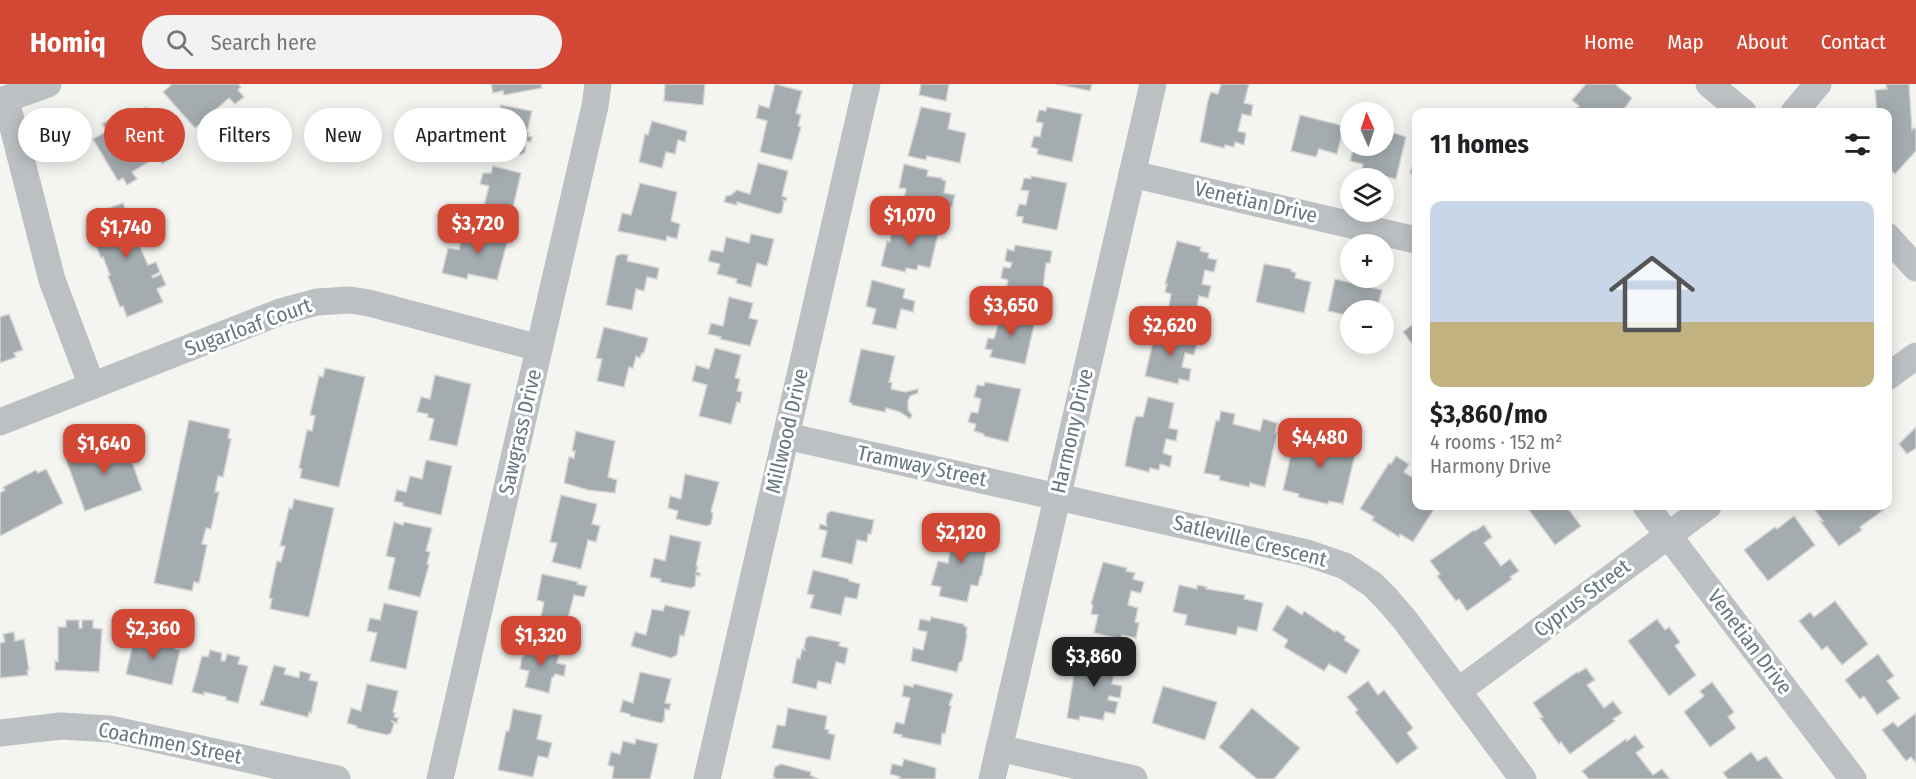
<!DOCTYPE html>
<html lang="en">
<head>
<meta charset="utf-8">
<style>
  :root { --surface:#fff; --page:#f2f2f2; --text:#202124; --muted:#757577; --accent:#d24834 }
  body { margin:0; font-family:"Fira Sans Condensed",sans-serif; background:var(--page); color:var(--text); height:100vh; display:flex; flex-direction:column; font-size:22px; white-space:nowrap }
  * { box-sizing:border-box; margin:0 }
  p { font-size:20px; color:var(--muted) }
  .icon { flex:none; width:33px; height:33px; fill:none; stroke:currentColor; stroke-width:2; stroke-linecap:round; stroke-linejoin:round }
  .map { position:relative; flex:1; overflow:hidden }
  .side { position:absolute; left:1412px; top:24px; width:480px; height:402px; display:flex; flex-direction:column; background:var(--surface); border-radius:12px; box-shadow:0 3px 15px #0003 }
  .side>* { flex:none }
  .banner { position:absolute; left:18px; top:24px; width:570px; height:54px; display:flex; gap:12px }
  .needle { width:39px; rotate:357deg }
  .controls { position:absolute; left:1340px; top:18px; display:grid; gap:12px }
  .controls a { display:grid; place-items:center; width:54px; height:54px; border-radius:50%; background:var(--surface); box-shadow:0 3px 15px #0003; font-size:30px }
  .price { position:absolute; translate:-50% -51px; padding:0 14px; border-radius:12px; background:var(--accent); color:#fff; font-size:20px; line-height:39px; filter:drop-shadow(0 2px 3px #0008) }
  .price::after { content:''; position:absolute; left:50%; top:36px; width:18px; height:14px; margin-left:-9px; background:inherit; clip-path:polygon(0 0,100% 0,50% 100%) }
  .price.on { background:#222; color:#fff }
  ul { padding:0; list-style:none }
  li { display:grid; align-content:center; gap:12px; height:318px; padding:0 18px }
  li span { display:grid; place-items:center; height:186px; border-radius:12px; color:#555 }
  li>.icon { margin-inline-start:auto }
  span .icon { width:108px; height:108px; fill:#fffc; stroke-width:1 }
  li b { font-size:26px }
  h2 { display:flex; justify-content:space-between; align-items:center; height:72px; padding:0 18px; font-size:26px }
  .pill { padding:0 21px; border-radius:27px; background:var(--surface); box-shadow:0 3px 15px #0003; font-size:21px; line-height:54px }
  .pill.on { background:var(--accent); color:#fff }
  header { display:flex; align-items:center; gap:36px; box-sizing:border-box; height:84px; padding:0 30px; background:var(--accent); color:#fff }
  header strong { font-size:28px }
  nav { display:flex; gap:33px; margin-inline-start:auto; font-size:21px }
  .search { width:420px; height:54px; background:var(--page); display:flex; align-items:center; gap:15px; box-sizing:border-box; padding:0 21px; border-radius:33px; color:var(--muted); font-size:22px }
  .map>svg:first-child { display:block }
</style>
</head>
<body>
<header>
<strong>Homiq</strong>
<div class="search"><svg class="icon" aria-label="search" viewBox="0 0 24 24"><circle cx="10" cy="10" r="6"/><path d="M15 15l6 6"/></svg>Search here</div>
<nav><a>Home</a><a>Map</a><a>About</a><a>Contact</a></nav>
</header>
<div class="map">
<svg width="1916" height="695" viewBox="0 0 1916 695">
  <rect width="100%" height="100%" fill="#f4f4f1"/>
  <g fill="#a4acb0" stroke="#d6d5d4" stroke-width="1.5">
    <path d="M172 0H238L241 3 238 6 244 13 235 20 229 14 207 33 213 40 205 47 199 41 195 44 163 8Z"/>
    <path d="M491 0H541L542 4 504 11 503 7 493 9Z"/>
    <path d="M665 0H705L703 21 664 17Z"/>
    <path d="M775 0 802 7 796 29 801 31 798 42 801 43 792 76 760 68 767 37 756 34 759 21 769 24Z"/>
    <path d="M921 0H949L946 17 919 11Z"/>
    <path d="M1056 0H1092L1090 7Z"/>
    <path d="M1221 0H1249L1244 19 1253 21 1251 32 1242 30 1238 47 1246 49 1244 61 1235 58 1234 63 1225 61 1224 64 1200 58 1208 16 1211 8 1218 10Z"/>
    <path d="M1586 0H1615L1632 14 1622 28H1574L1579 22 1572 16Z"/>
    <path d="M1886 0H1909L1912 46 1914 44 1916 45V67L1895 90 1887 83V66L1891 62 1889 51H1887V28H1869H1877L1875 6 1887 5Z"/>
    <path d="M501 21 532 27 527 48 529 49 528 52 532 53 531 58 526 57 525 68 521 71 491 64 492 62 481 60 483 47 495 49Z"/>
    <path d="M146 23 171 64 168 66 172 74 162 80 158 72 132 88 137 95 127 101 123 94 118 97 93 55 107 47 102 40 128 24 132 32Z"/>
    <path d="M921 23 951 29 948 45 966 49 960 79 927 72 926 76 908 72Z"/>
    <path d="M1047 23 1082 30 1072 78 1037 70 1038 65 1031 63 1034 52 1040 53 1043 39 1036 38 1039 26 1046 27Z"/>
    <path d="M1300 31 1344 42 1337 70 1319 65 1316 73 1291 67Z"/>
    <path d="M652 37 687 47 685 58 678 56 675 70 666 68 662 84 639 78 645 50 648 51Z"/>
    <path d="M1383 45 1406 53 1396 95 1362 87 1363 80 1350 77 1354 62H1383Z"/>
    <path d="M1416 72V91L1410 89Z"/>
    <path d="M758 79 788 87 782 112 787 114 786 117 783 116 784 118 782 128 778 130 737 118V121L724 118 726 112 731 111 737 106 750 110Z"/>
    <path d="M904 80 928 86 927 92 942 94V96L946 97 944 109 955 111 952 123 941 120 938 135 902 125 906 105 899 104Z"/>
    <path d="M493 82 521 89 511 132 483 126 489 102 480 100 483 89H491Z"/>
    <path d="M1031 92 1067 99 1057 146 1022 139 1023 133 1016 132 1019 120 1026 121 1029 107 1021 106 1024 94 1031 95Z"/>
    <path d="M640 99 677 108 671 137 680 140 677 155 667 152 666 157 618 147 622 129 631 131Z"/>
    <path d="M123 119 128 132 137 129 141 140 132 144 133 146 143 142 146 152 137 156 148 181 156 178 160 188 152 192 153 194 161 190 166 201 157 205 163 218 127 233 123 222 120 223 108 192 110 191 103 173 101 174 89 144 91 143 87 132Z"/>
    <path d="M898 136 939 146 930 184 918 181 917 186 906 184 905 188 881 182 887 157 890 158 892 140Z"/>
    <path d="M475 141 508 148 506 159H507L497 196 468 190 467 195 442 189 448 164 459 166 462 152 472 154Z"/>
    <path d="M751 150 774 155 767 182 757 179 751 203 736 199 737 195 717 190 720 180 708 177 711 166 723 168 726 153 749 159Z"/>
    <path d="M1177 157 1201 163 1200 167 1209 169 1208 174 1217 176 1214 188 1205 186 1202 200 1211 202 1208 214 1199 212 1195 234 1168 228 1171 210 1165 208 1167 200H1165Z"/>
    <path d="M1015 161 1052 167 1050 179H1046L1042 213 1006 206 1008 196 1001 194 1003 183 1010 184 1012 179 1005 177 1007 165 1014 167Z"/>
    <path d="M621 170 628 171 627 177 659 184 657 195 647 193 644 207 636 205 632 226 606 221 616 172Z"/>
    <path d="M1264 180 1291 185V187L1296 189 1295 194 1311 198 1304 229 1256 218Z"/>
    <path d="M1335 195 1382 206 1377 226H1350V232L1328 227Z"/>
    <path d="M872 196 905 205 903 214 915 217 913 228 901 225 896 245 872 240 876 225 866 222Z"/>
    <path d="M729 213 753 219 749 234 758 236 750 262 720 255 721 253 708 250 711 239 723 242Z"/>
    <path d="M1001 226 1029 233 1030 231 1036 233 1025 280 990 273 992 266 985 265 988 254 994 255 998 241 991 239 993 228 1000 230Z"/>
    <path d="M9 230 23 266 14 269 16 273 0 279V233Z"/>
    <path d="M1416 238V265L1403 248Z"/>
    <path d="M604 243 648 254 644 269H642L640 274 636 272 633 284 629 283 624 303 597 297 602 275 596 274Z"/>
    <path d="M1156 245 1189 252 1188 257 1197 259 1194 271 1185 269 1182 283 1191 285 1189 297 1179 295 1178 300 1145 292Z"/>
    <path d="M715 264 741 271 735 294 740 295 737 307 742 308 740 319 737 318 731 340 699 332 707 301 692 297 696 281 709 285Z"/>
    <path d="M861 265 895 272 889 298 892 299 891 305 905 308 918 305V309L910 312 908 316V326L912 331 910 335 900 328 886 324 885 328 852 321V319L849 318Z"/>
    <path d="M325 284 365 293 339 403 300 394 302 385 299 384 307 346 312 347 315 332 310 331 319 292 323 293Z"/>
    <path d="M435 291 471 300 457 362 429 356 434 335 427 333 428 330 417 328 421 313 430 315Z"/>
    <path d="M985 298 1021 305 1008 358 984 352V350L974 347 976 340 968 338 971 328 978 329 981 315 974 313 977 301 984 302Z"/>
    <path d="M1148 313 1174 319 1169 344 1178 346 1176 357 1166 355 1163 369 1172 372 1170 383 1160 380 1159 386 1150 384 1149 388 1125 382 1133 341 1136 332 1143 333Z"/>
    <path d="M1221 327 1235 330 1233 340 1260 347 1263 335 1277 339 1275 349H1277L1265 403 1250 399 1249 403 1219 396 1220 392 1204 389 1216 336 1219 337Z"/>
    <path d="M189 336 230 345 228 354 231 355 223 393 218 392 215 408H219L211 445 206 444 202 460 207 461 199 499 194 498 192 507 154 499Z"/>
    <path d="M1916 343V364L1907 370 1899 360Z"/>
    <path d="M1300 344 1314 348 1312 357 1339 364 1342 353 1356 356 1354 366 1356 367 1343 420 1329 417 1328 420 1298 413 1299 410 1283 406 1295 353 1297 354Z"/>
    <path d="M576 347 615 357 608 393 617 396 615 409 588 406 564 399 569 373 574 374 575 367H572Z"/>
    <path d="M124 356 142 406 85 427 66 376Z"/>
    <path d="M1396 372 1409 380 1404 388 1416 396V422H1436L1413 458 1400 450 1399 453 1372 436 1374 433 1360 425 1389 379 1391 380Z"/>
    <path d="M426 376 452 382 441 431 403 422V419L394 417 397 406 406 408 410 392 422 395Z"/>
    <path d="M46 385 63 419 0 452V409L5 406 3 403 36 386 38 389Z"/>
    <path d="M685 390 719 398 711 427 713 430 711 440 707 442 676 435 678 427 668 424 670 412 681 415Z"/>
    <path d="M561 411 597 420 592 440 600 442 596 458 588 456 581 485 552 478 557 459 550 458Z"/>
    <path d="M294 415 334 424 309 533 270 525 272 515 269 514 277 477 281 478 285 462H280L289 424 292 425Z"/>
    <path d="M1887 419 1889 422 1860 443 1862 446 1839 462 1820 437H1823L1812 422H1887Z"/>
    <path d="M1526 422H1566L1581 442 1555 461Z"/>
    <path d="M831 427 874 436 871 450H868L867 458 857 456 852 480 821 473 827 447 819 445 820 440 827 442 826 438 827 430Z"/>
    <path d="M1794 432 1815 461 1768 497 1744 466 1775 443 1777 445Z"/>
    <path d="M394 438 403 441 404 438 432 444 426 467 430 468 427 480 429 481 420 513 388 505 395 474 386 472Z"/>
    <path d="M1484 441 1492 453 1484 459 1501 482 1510 475 1519 487 1510 493 1512 495 1467 527 1459 515 1456 517 1437 492 1440 490 1430 477 1474 446 1475 447Z"/>
    <path d="M946 444 989 451 982 491 980 493 978 502 971 501 967 518 939 512 941 503 931 501 938 477 948 479 950 468 941 466Z"/>
    <path d="M670 451 701 458 696 482 698 483 696 488 700 489V492L696 491 695 502 691 504 660 498 661 495 650 493 654 474 665 477Z"/>
    <path d="M1103 478 1127 484 1126 487 1135 489 1133 495 1144 498 1141 509 1131 507 1128 521 1138 524 1135 538 1139 539 1136 554 1122 551 1121 555 1094 549 1098 531 1091 530 1093 521 1091 520Z"/>
    <path d="M813 486 849 495V497L860 500 857 515 845 513 841 531 810 524 814 511 807 510Z"/>
    <path d="M542 490 578 498 577 500 587 502 584 513 574 511 565 546 539 541 544 518 537 516Z"/>
    <path d="M1179 501 1197 505V501L1207 503 1206 505 1245 511 1244 515 1263 519 1257 547 1238 543 1236 551 1185 541 1187 531 1173 528Z"/>
    <path d="M1835 517 1868 560 1842 581 1827 562 1822 566 1799 537 1810 528 1814 533Z"/>
    <path d="M384 519 418 527 406 585 370 577 377 549 367 547 370 534 380 536Z"/>
    <path d="M665 521 690 527 684 552 680 551 677 571 671 574 631 562 635 548 646 551 652 525 663 527Z"/>
    <path d="M1287 521 1302 531 1304 527 1335 548 1336 546 1346 553 1344 556 1360 566 1346 590 1329 580 1324 587 1284 563 1288 556 1272 546Z"/>
    <path d="M931 533 964 540V542L967 543 966 549 967 552 962 577 959 579 957 588 911 577 913 564 923 566 927 548 918 546 920 535 930 537Z"/>
    <path d="M1657 535 1665 546 1669 543 1680 558 1675 562 1696 591 1669 612 1628 557Z"/>
    <path d="M66 536H79V544H82V536H93V544L102 545 99 588 55 586V577L58 578V543H66Z"/>
    <path d="M14 548 15 557 24 555 29 586H27L28 591 0 594V559L5 558 3 550Z"/>
    <path d="M140 550 157 555 156 561 165 562 166 556 177 558 175 565 180 566 172 601 126 590 134 555 138 556Z"/>
    <path d="M810 552 840 558 839 562 848 564 845 580 836 578 831 600 818 597 816 605 792 599 797 574 800 575 802 565 805 566 804 563 806 554Z"/>
    <path d="M529 560 560 567 557 579 566 581 564 592 555 590 554 593H552L549 609 525 603 529 587 520 585 522 573H524Z"/>
    <path d="M1084 565 1112 570 1109 588 1114 589 1112 600 1122 602 1120 614 1109 612 1108 616 1118 618 1115 630 1105 628 1103 636 1080 632 1079 636 1067 634 1074 591 1077 589 1078 582H1081Z"/>
    <path d="M210 566 222 569 221 577H225L227 570 240 573 238 580 248 582 238 619 226 616V613L204 608V611L192 608 202 572 208 573Z"/>
    <path d="M1878 570 1894 592 1887 597 1900 614 1877 631 1864 612 1860 615 1845 596Z"/>
    <path d="M274 581 286 584 284 590 299 594 300 587 311 590 309 596 318 598 311 629 309 628 308 633 260 621 261 616 263 617Z"/>
    <path d="M1586 584 1595 596 1587 601 1604 624 1613 617 1622 629 1613 635 1615 637 1570 670 1561 658 1559 660 1540 634 1543 633 1533 619 1577 588 1578 589Z"/>
    <path d="M640 588 671 595 665 619 671 620 669 626 665 625 664 637 661 639 630 632V630L620 628 623 616 633 619Z"/>
    <path d="M1368 597 1378 611 1384 606 1413 644 1407 649 1418 664 1397 680 1355 628 1358 626 1347 613Z"/>
    <path d="M1712 598 1734 628 1728 633 1736 644 1710 663 1684 628 1704 612 1700 607Z"/>
    <path d="M367 600 398 607 393 628 395 629 394 633 398 634 397 639 392 637 394 640 391 649 387 651 357 644V642L347 639 351 624 361 627Z"/>
    <path d="M914 600 951 609 953 611 949 621 951 622 945 650 942 649 941 661 901 653 902 651 893 649 896 638 904 640 910 614 902 612 904 601 913 603Z"/>
    <path d="M1163 602 1217 618 1205 656 1152 639Z"/>
    <path d="M788 624 827 632 825 645 829 646 828 649 835 651 830 676 772 664 777 641 785 642Z"/>
    <path d="M1252 624 1300 664 1274 695H1257L1219 663Z"/>
    <path d="M513 625 542 631 537 655 552 659 548 674 538 672 533 693 498 686 506 647H509Z"/>
    <path d="M1916 629V679L1911 673 1906 677 1882 646 1893 638 1898 643Z"/>
    <path d="M1635 651 1644 663 1636 669 1653 691 1662 685 1670 695H1589L1582 687 1626 655 1627 657Z"/>
    <path d="M636 655 658 660 650 695H612L614 683 608 681 611 668 620 670 623 657 635 660Z"/>
    <path d="M1751 668 1758 677 1766 672 1783 695H1728L1723 689Z"/>
    <path d="M904 675 936 684 935 695H899L900 693 890 690 892 680 902 682Z"/>
    <path d="M781 680 811 688 810 691 818 695H772L775 694 773 692 775 683Z"/>
  </g>
  <g fill="none" stroke-linecap="round" stroke-linejoin="round">
    <g stroke="#bcc0c3" stroke-width="27">
      <path d="M1709 0 1743 28"/>
      <path d="M6 16 52 196 92 302"/>
      <path d="M0 17 48 0"/>
      <path d="M1794 28 1818 0"/>
      <path d="M1132 90 1416 156"/>
      <path d="M1887 152 1916 184"/>
      <path d="M1887 293 1916 272"/>
      <path d="M0 338 280 228 317 218 350 216 369 219 539 264"/>
      <path d="M786 352 1307 469 1345 482 1372 500 1386 514 1405 536 1523 695"/>
      <path d="M1646 422 1853 695"/>
      <path d="M1458 607 1708 422"/>
      <path d="M0 649 61 642 110 645 337 695"/>
      <path d="M999 664 1134 695"/>
      <path d="M440 695 595 22 598 0"/>
      <path d="M707 695 867 0"/>
      <path d="M992 695 1153 0"/>
    </g>
  </g>
  <g text-anchor="middle" dominant-baseline="central" stroke-width="6" stroke-linejoin="round" paint-order="stroke">
    <g font-size="21" fill="#66777f" stroke="#fff">
      <text transform="translate(1256 118) rotate(13)">Venetian Drive</text>
      <text transform="translate(248 243) rotate(-20)">Sugarloaf Court</text>
      <text transform="translate(787 347) rotate(-77)">Millwood Drive</text>
      <text transform="translate(1072 347) rotate(-77)">Harmony Drive</text>
      <text transform="translate(520 348) rotate(-77)">Sawgrass Drive</text>
      <text transform="translate(922 382) rotate(12)">Tramway Street</text>
      <text transform="translate(1250 457) rotate(14)">Satleville Crescent</text>
      <text transform="translate(1582 514) rotate(-37)">Cyprus Street</text>
      <text transform="translate(1750 558) rotate(53)">Venetian Drive</text>
      <text transform="translate(170 659) rotate(11)">Coachmen Street</text>
    </g>
  </g>
</svg>
<div class="controls">
<a><svg class="needle" viewBox="-14 -14 28 28"><path d="M0-13l5 13h-10z" fill="#e53935"/><path d="M0 13l5-13h-10z" fill="#757577"/></svg></a>
<a><svg class="icon" aria-label="layers" viewBox="0 0 24 24"><path d="M12 4l9 5-9 5-9-5zM3 14l9 5 9-5"/></svg></a>
<a>+</a>
<a>−</a>
</div>
<b class="price" style="left:910px;top:163px">$1,070</b>
<b class="price" style="left:478px;top:171px">$3,720</b>
<b class="price" style="left:126px;top:175px">$1,740</b>
<b class="price" style="left:1011px;top:253px">$3,650</b>
<b class="price" style="left:1170px;top:273px">$2,620</b>
<b class="price" style="left:1320px;top:385px">$4,480</b>
<b class="price" style="left:104px;top:391px">$1,640</b>
<b class="price" style="left:961px;top:480px">$2,120</b>
<b class="price" style="left:153px;top:576px">$2,360</b>
<b class="price" style="left:541px;top:583px">$1,320</b>
<b class="price on" style="left:1094px;top:604px">$3,860</b>
<div class="banner">
<a class="pill">Buy</a>
<a class="pill on">Rent</a>
<a class="pill">Filters</a>
<a class="pill">New</a>
<a class="pill">Apartment</a>
</div>
<section class="side">
<h2>11 homes<svg class="icon" aria-label="filters" viewBox="0 0 24 24"><path d="M4 7h16M4 17h16"/><circle cx="9" cy="7" r="2"/><circle cx="15" cy="17" r="2"/></svg></h2>
<ul>
<li><span style="background:linear-gradient(#c9d6e8 65%,#c2b280 0)"><svg class="icon" aria-label="home" viewBox="0 0 24 24"><path d="M3 11l9-7 9 7M6 9v11h12V9"/></svg></span><div><b>$3,860/mo</b><p>4 rooms · 152 m²</p><p>Harmony Drive</p></div></li>
</ul>
</section>
</div>
</body>
</html>
